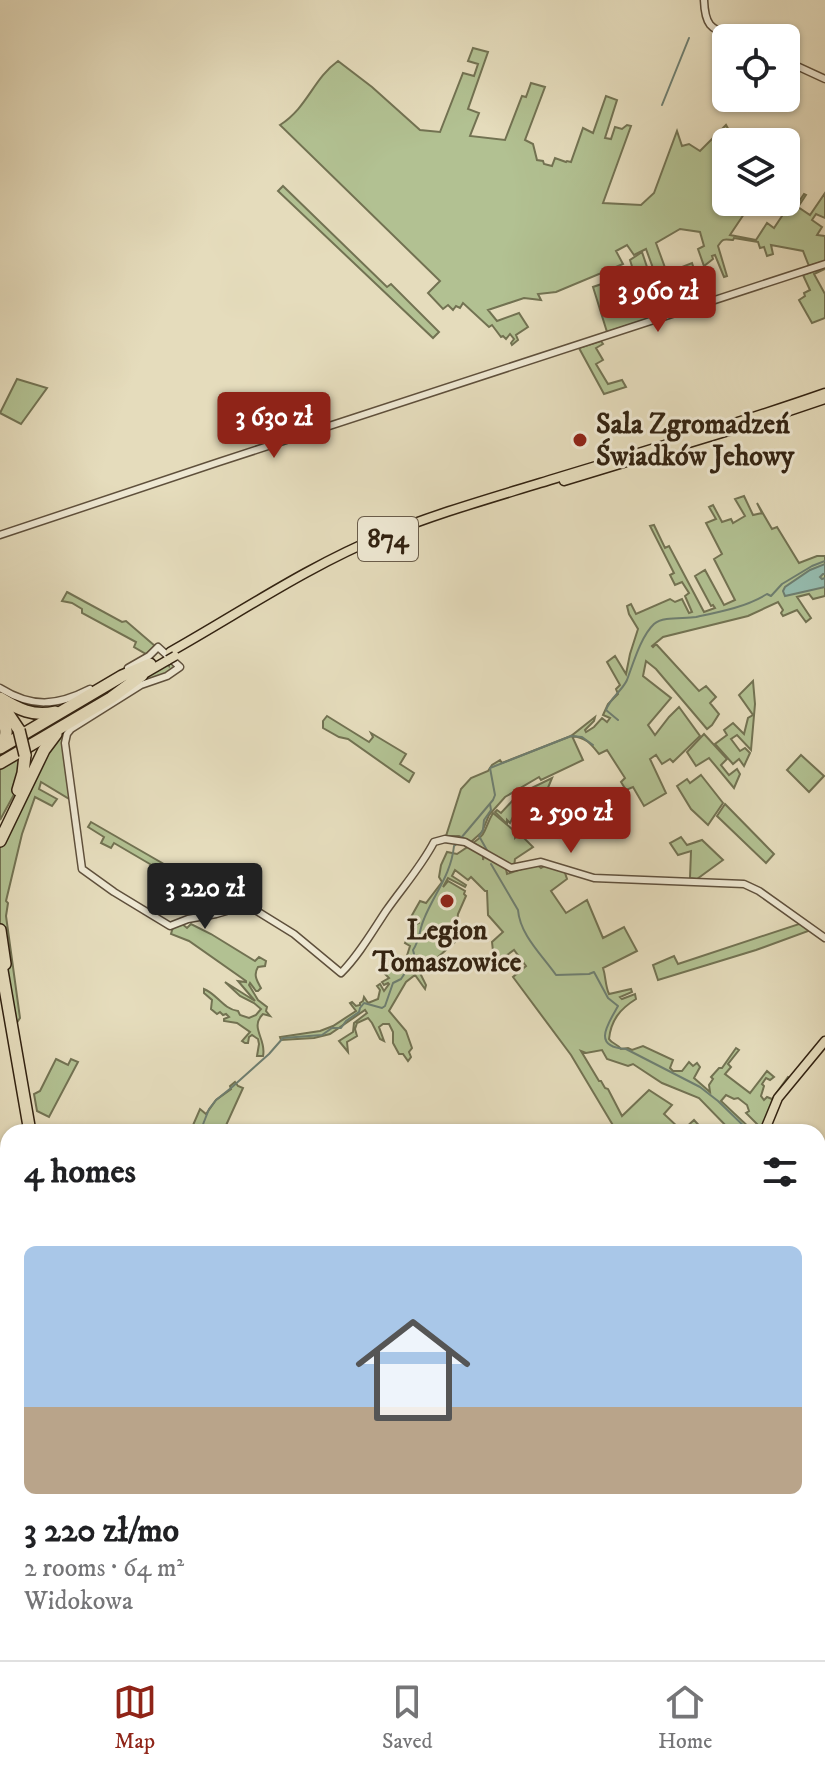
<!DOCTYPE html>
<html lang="en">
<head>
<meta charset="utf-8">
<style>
  :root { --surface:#fff; --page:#f6f6f6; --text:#202124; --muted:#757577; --line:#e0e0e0; --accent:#8f2418 }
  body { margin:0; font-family:"IM FELL DW Pica",serif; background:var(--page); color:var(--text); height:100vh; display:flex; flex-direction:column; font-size:30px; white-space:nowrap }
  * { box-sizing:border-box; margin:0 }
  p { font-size:26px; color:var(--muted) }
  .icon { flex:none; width:44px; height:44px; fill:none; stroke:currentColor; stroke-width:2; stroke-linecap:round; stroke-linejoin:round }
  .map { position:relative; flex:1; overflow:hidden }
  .details { position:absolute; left:0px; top:1124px; width:826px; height:536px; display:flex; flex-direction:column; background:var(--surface); border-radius:24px 24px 0 0; box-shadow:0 2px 6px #0004 }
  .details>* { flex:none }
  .controls { position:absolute; left:712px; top:24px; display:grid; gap:16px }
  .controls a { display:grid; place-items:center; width:88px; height:88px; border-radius:12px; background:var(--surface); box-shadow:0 2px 6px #0004; font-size:40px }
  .price { position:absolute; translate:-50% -68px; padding:0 18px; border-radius:8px; background:var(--accent); color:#fff; font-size:26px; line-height:52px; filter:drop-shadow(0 2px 4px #0008) }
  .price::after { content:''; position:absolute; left:50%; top:48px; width:24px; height:18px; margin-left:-12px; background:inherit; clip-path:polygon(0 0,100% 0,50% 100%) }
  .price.selected { background:#222; color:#fff }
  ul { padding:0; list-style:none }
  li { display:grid; align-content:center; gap:16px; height:424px; padding:0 24px }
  li span { display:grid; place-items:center; height:248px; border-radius:12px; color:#555 }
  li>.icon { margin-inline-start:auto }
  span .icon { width:144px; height:144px; fill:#fffc; stroke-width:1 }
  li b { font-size:34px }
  h2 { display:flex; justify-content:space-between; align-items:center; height:96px; padding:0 24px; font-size:34px }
  .tabs { display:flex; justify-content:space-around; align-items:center; height:112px; border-top:2px solid var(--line); background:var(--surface); font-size:22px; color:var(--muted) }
  .tabs a { display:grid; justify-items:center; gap:4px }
  .tabs .selected { color:var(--accent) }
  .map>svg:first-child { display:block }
</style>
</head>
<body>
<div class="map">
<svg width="825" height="1660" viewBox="0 0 825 1660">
  <rect width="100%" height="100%" fill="#e5dcbc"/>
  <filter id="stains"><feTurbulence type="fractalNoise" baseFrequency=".0025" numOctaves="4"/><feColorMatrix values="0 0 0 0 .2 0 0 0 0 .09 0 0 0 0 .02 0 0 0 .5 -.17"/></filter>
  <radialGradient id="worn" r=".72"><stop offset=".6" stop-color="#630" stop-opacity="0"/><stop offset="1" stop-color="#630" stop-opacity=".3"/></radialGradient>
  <g fill="#b2c192" stroke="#727252" stroke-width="2">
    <path d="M473 48 488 52 468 109 479 113 470 136 505 140 522 96 526 97 531 83 545 87 525 140 533 144 537 160 543 161 544 164 552 166 555 158 566 162 567 161 571 162 583 128 593 133 606 96 617 100 605 138 611 139 615 127 622 129 627 125 631 126 603 203 641 205 654 193 677 131 682 146 689 144 700 151 726 125 730 132 739 140 738 142H726V202H752L730 235 756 240 767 223 774 228 784 213 788 215 792 208 794 209 804 194 806 195 798 207 810 215 825 193V218L816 214 812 220 822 227 817 235 825 236V261L809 266 803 251 771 245 773 254 767 256 764 247 760 248 758 242 734 238 733 240C722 239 723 239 718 246L727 276 724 277 715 255 712 256 713 259 704 266 698 249 704 246 700 232 680 229 656 243 667 273 692 263 696 275 690 278V280L687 279 689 285 693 286 694 290 699 289 703 300 692 304 681 272 678 271 675 272V277H678L679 281 675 283 683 305 678 307 668 276 657 279 646 249 634 255 627 245 616 251 623 264 556 292 538 294 541 300 524 298 488 310 497 321 519 313 528 327 516 335 518 340 512 345 511 343 514 339 510 334 506 339 503 336 501 337 492 325 489 327 463 303 460 308 456 306 453 310 448 305 443 309 428 293 440 281 280 125C308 107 313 79 338 61L372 87 420 130 440 132 463 73 474 76 478 64 468 61Z"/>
    <path d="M283 186 387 287 391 284 439 332 433 338 278 191Z"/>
    <path d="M642 252 651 279 643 283 654 317 607 332 593 287 619 278 620 274 623 280 635 276 630 260Z"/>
    <path d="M824 268 825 269 814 274 825 294V318L812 323 799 300 805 296 804 293 810 290 803 275Z"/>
    <path d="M601 341 603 344 596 348 603 360 596 364 608 384 622 380 626 387 604 394 579 348Z"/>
    <path d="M17 379 47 388 21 424 0 413Z"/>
    <path d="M744 496 753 515 762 513 757 503 772 529 777 527 799 563 817 556H825V596L813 599 809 594 797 597 811 618 806 622 797 610 783 616 781 613 783 610 778 602 748 616 663 637 652 646 653 647 656 644 699 691 706 686 716 697 710 703 719 714 712 725 707 729 656 669 646 661 643 676 671 698 648 725 655 735 669 717 679 707 700 736 673 762 670 759 662 764 656 755 650 759 666 793 644 806 633 787 626 790 621 782 625 778 607 750 599 754C591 744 587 738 572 736L583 760 541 780 539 777 505 797 489 815 482 832 471 842 459 836H446L461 789 471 778 488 771 492 765 500 760 502 763 571 736 595 717 594 721 585 730 586 732 594 727 602 718 607 722 610 718 603 715 608 704 618 694 616 689 620 685 607 662 615 656 626 674 630 654 638 629 629 614 627 606 631 604 636 614 670 599 675 602 682 599 689 613 692 612 685 596 689 593 682 582 675 585 670 575 674 573 650 526 654 525 665 548 669 546 704 612 715 608 713 605 711 606 695 576 705 570 724 605 735 600 714 559 722 554 706 523 716 519 709 507 713 505 722 522 731 519 733 523 745 516 735 499Z"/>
    <path d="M67 592 122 622 126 621 155 646 146 654 134 647 136 642 82 613V609L72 603 62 601Z"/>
    <path d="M170 661 177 665 171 674 146 681 65 737 71 800 41 782 39 789 57 799 52 806 35 797 22 834 6 901 8 903 6 916 20 1018 14 1027 0 924V845L53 738 167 663 169 666Z"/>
    <path d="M753 681 755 704 751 750 737 735 731 739 740 751 745 748 750 753 744 766 739 759 733 764 715 744 727 735 724 730 733 723 744 734 748 718 753 715 739 695Z"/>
    <path d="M327 716 369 742 373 737 371 733 406 754 400 764 414 773 409 782 348 739 339 737 323 728V721Z"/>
    <path d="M704 734 727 759 721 765 729 775 737 769 740 774 734 788 709 758 696 766 687 752Z"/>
    <path d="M23 751 17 789 0 820V765Z"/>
    <path d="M801 755 824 776 809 792 787 770Z"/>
    <path d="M701 775 723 803 708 825 691 809 677 786 687 779 690 783Z"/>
    <path d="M552 778 547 790 558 801 534 824 521 811 516 812 522 813 521 816 520 813H517L513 820 515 813 510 823 507 820V823L505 822 495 812 497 810 501 813 514 799 513 797Z"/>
    <path d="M725 804 774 854 766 863 717 816Z"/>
    <path d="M493 813 512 829 516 827 517 829 515 832V838L520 834 533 847 515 859 514 867 497 860 484 849 473 843C488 833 484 828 493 813Z"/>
    <path d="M91 822 216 894H217L213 901 114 843 111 848 101 843 104 837 88 827Z"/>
    <path d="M681 837 687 845 702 840 723 860 697 879 690 878 691 851 678 855 670 843Z"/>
    <path d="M469 846 483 854V860L484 856H487L506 869 507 874 536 864 541 868 546 865 564 870 567 879 551 891 566 913 587 900 603 938 624 927 637 951 603 968C606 977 605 985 609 994L631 989 632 992 620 997 622 999 635 994 636 999C620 1009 611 1020 609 1039 612 1044 618 1044 621 1049L628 1048 632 1050 643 1046 673 1060 670 1068 673 1071H682L689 1062 693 1066 697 1063 700 1067 694 1078 710 1092 709 1085 713 1079 711 1077 719 1068H722L736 1048 739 1050 728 1064 731 1067 725 1074 750 1093 767 1071 774 1077 770 1080 766 1078 762 1084 764 1086 761 1096 764 1100 767 1097 772 1099 788 1077 790 1078 763 1132H757L759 1126 746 1113 749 1111 747 1105 738 1098 734 1099 726 1095 721 1101 754 1132H732L699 1098 662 1083 633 1064 628 1066 607 1059 602 1050 586 1053 581 1051 599 1081H601L605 1088 608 1089 622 1116 649 1090 672 1105 664 1114 682 1131 694 1120 705 1132H617L571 1055 513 977 526 966 514 950 500 960 493 951 492 942 503 932 488 915 487 891H485L471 877 468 880 455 870 452 876 466 885 465 887 448 878 443 887 448 881 465 891 464 894 466 896 458 914 455 942 420 973 426 985 425 989 415 975 406 982 389 1011 406 1031 412 1048 409 1052 411 1057 408 1061 403 1054H399L393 1043V1032L389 1024H383L379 1027 384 1041 380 1039 372 1023 368 1018 357 1023 355 1029 357 1036 347 1042 348 1052 339 1041 353 1032 354 1023 367 1013 365 1010 330 1034 314 1038 281 1040 280 1037 320 1031 333 1026 356 1011 350 1003 352 1002 356 1006 360 1005V1003L363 1001 364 997 368 1003 378 999 380 990 377 986 380 984 384 991 389 984 388 983 384 985 382 982 389 978 384 973 393 962 400 972 406 966 405 962 410 946 405 943 407 939 411 941 417 937 414 934V925L419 923 418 919 411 917 420 901 426 903 442 882 439 877 441 865 447 852 457 854Z"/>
    <path d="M181 923 187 928 191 924 211 934 255 961 259 957 266 961 265 966 258 967C253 975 257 981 261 988L258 991H256L250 983 249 985 258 1000 267 1007 266 1011 270 1016 263 1014C249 1028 267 1039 263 1056H257L259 1044 258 1039 252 1035 249 1037 248 1043H245L242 1041 250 1032 237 1023 224 1021V1019L229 1017 226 1014 223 1015 220 1012 217 1014 211 1009 212 1000 204 993V989C217 994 223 1009 238 1011L240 1015 249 1018 256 1015 261 1009 254 1003 240 996 225 982 255 1001 238 981 246 982V981L189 941 171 934 173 927Z"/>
    <path d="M802 923 811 930 756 950 658 980 653 965 674 956 678 964Z"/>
    <path d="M56 1059 68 1065 71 1059 78 1062 49 1117 37 1111 34 1094 40 1091Z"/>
    <path d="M235 1082 238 1086 243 1088 223 1132H190L200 1109 206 1114 216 1100 231 1089 230 1086Z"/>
  </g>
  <path fill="#96bcaf" stroke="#6e7e70" stroke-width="2" d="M825 564V574H823L820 577 822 579 825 578V587L785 596 783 591 785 587 810 570Z"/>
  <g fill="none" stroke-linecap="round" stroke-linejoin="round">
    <g stroke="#6e7e70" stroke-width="2">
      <path d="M662 105 689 38"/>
      <path d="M618 720 606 710C610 698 622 691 627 680 633 664 641 636 654 624 663 616 684 619 696 617 720 612 746 607 767 594L771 596 782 584 812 566 825 561"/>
      <path d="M461 838 493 800 495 795 490 768 571 736 582 737 593 745"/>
      <path d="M488 852 479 836 483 830 484 820 491 810 490 804"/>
      <path d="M491 864 518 910C520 935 542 955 556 975L589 974 594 972 608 998 618 1006C608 1024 591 1047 626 1049L700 1087 718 1101 750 1132"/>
      <path d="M200 1132 209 1109 216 1100 231 1088 269 1054 283 1038 322 1035 332 1028H341L346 1021 359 1012 360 1008 364 1003 382 1008 385 1006 393 983 401 979 415 958 413 950C420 940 419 930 424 919 434 894 451 875 454 846L458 843"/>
      <path d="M0 1647H8"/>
      <path d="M726 1660 728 1652"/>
    </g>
    <defs>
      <g id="minor">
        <path d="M704 0C705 27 711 28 734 38"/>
        <path d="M786 61 825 79"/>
        <path d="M0 535 219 462 825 264"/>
        <path d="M128 668 149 656 158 647 180 667 167 676 141 685 71 729 67 734 65 743 82 869 114 892 170 926 188 919 216 914 247 905 294 934 341 973C359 955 372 932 386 911 402 888 421 867 434 842L445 839 465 842 511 868 541 862 594 878 744 884 759 891 825 938"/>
        <path d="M0 688C32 708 57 706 90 689"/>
        <path d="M0 1418 8 1423"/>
        <path d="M713 1660 716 1652"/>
      </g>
      <g id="major">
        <path d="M564 481 745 426 825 399"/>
        <path d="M170 652C241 612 308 566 384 535 435 514 488 499 540 483 635 454 731 426 825 393"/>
        <path d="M137 678 168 660"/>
        <path d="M764 1132 778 1098 825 1041"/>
        <path d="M89 1660 94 1652"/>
      </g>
      <g id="highway">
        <path d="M0 698C18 709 33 717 55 712"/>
        <path d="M0 705 9 715 19 730"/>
        <path d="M0 717C8 727 8 737 0 747"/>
        <path d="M0 748 122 676 150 664"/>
        <path d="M0 763 111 698 142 675"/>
        <path d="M18 790 23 773 25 755"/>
        <path d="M0 841 44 750 56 734"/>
        <path d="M0 930 5 964"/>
        <path d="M0 959 30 1132"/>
        <path d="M297 1652 304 1660"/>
      </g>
    </defs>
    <use href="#minor" stroke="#5f503c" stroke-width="9"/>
    <use href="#major" stroke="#322211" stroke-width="11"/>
    <use href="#highway" stroke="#322211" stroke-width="14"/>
    <use href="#minor" stroke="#eee8d3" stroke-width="6"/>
    <use href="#major" stroke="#e5dcbc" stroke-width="8"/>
    <use href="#highway" stroke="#e5dcbc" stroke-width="11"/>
    <defs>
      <path id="major-bridge" d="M168 660 175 656"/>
      <path id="highway-bridge" d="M19 730 25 755"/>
    </defs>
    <use href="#major-bridge" stroke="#322211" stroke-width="11" stroke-linecap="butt"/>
    <use href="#highway-bridge" stroke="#322211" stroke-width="14" stroke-linecap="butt"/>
    <use href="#major-bridge" stroke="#e5dcbc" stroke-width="8"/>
    <use href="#highway-bridge" stroke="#e5dcbc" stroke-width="11"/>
  </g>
  <g fill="#8f2418" stroke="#eee8d3" stroke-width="3">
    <circle cx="580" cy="440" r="8"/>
    <circle cx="447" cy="901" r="8"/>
  </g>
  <g text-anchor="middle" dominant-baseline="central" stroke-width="6" stroke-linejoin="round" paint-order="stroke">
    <rect fill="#eee8d3" stroke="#6a5d4b" stroke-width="2" x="358" y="517" width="60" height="44" rx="6"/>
    <g font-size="26" font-weight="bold" fill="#322211">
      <text x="388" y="539">874</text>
    </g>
    <g font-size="28" font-weight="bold" fill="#322211" stroke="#eee8d3" text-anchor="start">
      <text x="596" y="424">Sala Zgromadzeń<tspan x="596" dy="32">Świadków Jehowy</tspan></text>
      <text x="447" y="930" text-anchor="middle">Legion<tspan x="447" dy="32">Tomaszowice</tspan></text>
    </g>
  </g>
  <rect width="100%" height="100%" filter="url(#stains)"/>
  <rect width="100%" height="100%" fill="url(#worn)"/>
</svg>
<div class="controls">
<a><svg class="icon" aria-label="locate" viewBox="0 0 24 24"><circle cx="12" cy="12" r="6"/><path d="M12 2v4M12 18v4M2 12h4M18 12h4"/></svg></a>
<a><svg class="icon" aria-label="layers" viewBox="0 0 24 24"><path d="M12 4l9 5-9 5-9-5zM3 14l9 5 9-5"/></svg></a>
</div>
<b class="price" style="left:658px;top:334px">3 960 zł</b>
<b class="price" style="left:274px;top:460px">3 630 zł</b>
<b class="price" style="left:571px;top:855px">2 590 zł</b>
<b class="price selected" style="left:205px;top:931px">3 220 zł</b>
<section class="details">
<h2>4 homes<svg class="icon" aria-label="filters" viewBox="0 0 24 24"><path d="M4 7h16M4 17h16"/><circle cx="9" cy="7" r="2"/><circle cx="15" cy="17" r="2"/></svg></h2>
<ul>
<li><span style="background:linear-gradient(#a9c7e8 65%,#b9a48a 0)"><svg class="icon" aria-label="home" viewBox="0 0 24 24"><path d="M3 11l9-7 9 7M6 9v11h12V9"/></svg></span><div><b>3 220 zł/mo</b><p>2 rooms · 64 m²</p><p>Widokowa</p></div></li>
</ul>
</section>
</div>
<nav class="tabs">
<a class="selected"><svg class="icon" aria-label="map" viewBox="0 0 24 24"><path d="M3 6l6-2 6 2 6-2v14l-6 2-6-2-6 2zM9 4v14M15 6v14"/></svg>Map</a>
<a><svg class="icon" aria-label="saved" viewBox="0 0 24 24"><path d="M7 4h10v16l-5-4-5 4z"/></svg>Saved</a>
<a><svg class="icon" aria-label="home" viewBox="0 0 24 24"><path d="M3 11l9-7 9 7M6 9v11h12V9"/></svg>Home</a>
</nav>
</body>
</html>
